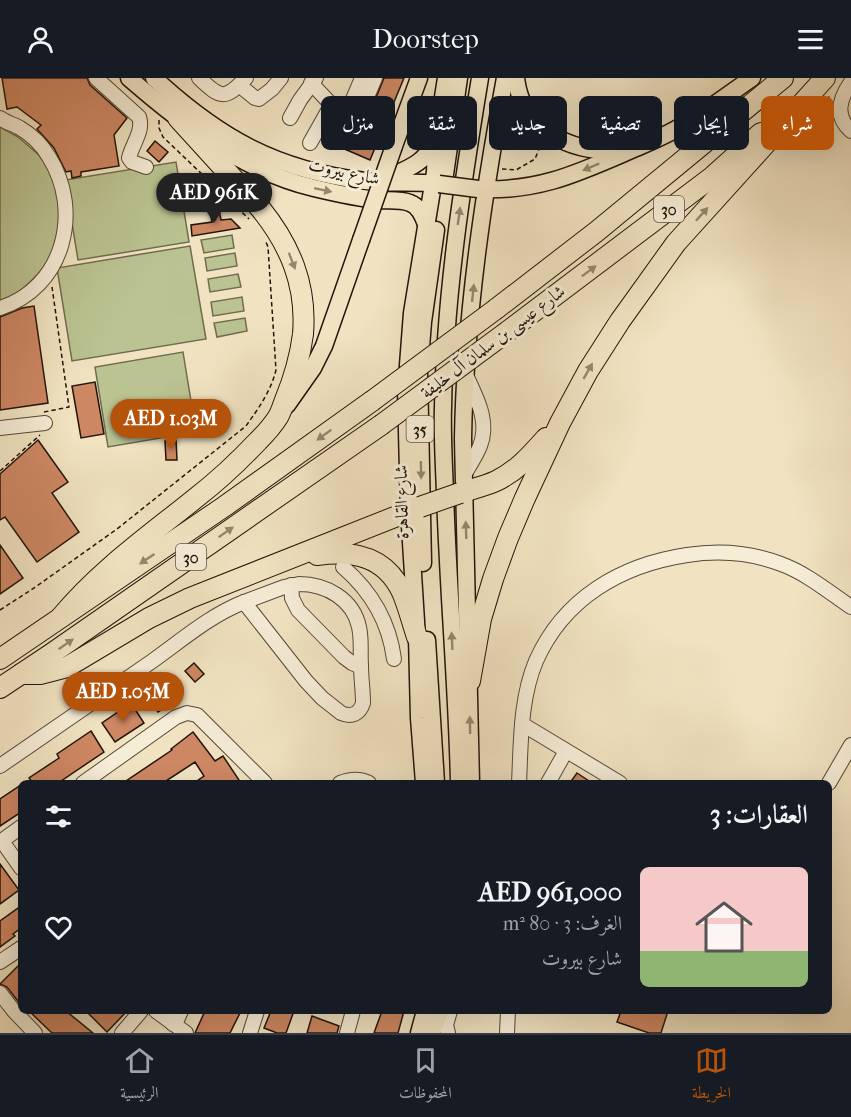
<!DOCTYPE html>
<html lang="ar">
<head>
<meta charset="utf-8">
<style>
  :root { --surface:#171b24; --page:#20242c; --text:#f1f3f6; --muted:#9ea1a6; --line:#363941; --accent:#b45309 }
  body { margin:0; font-family:"IM FELL French Canon",Amiri,serif; background:var(--page); color:var(--text); direction:rtl; height:100vh; display:flex; flex-direction:column; font-size:22px; white-space:nowrap }
  * { box-sizing:border-box; margin:0 }
  p { font-size:20px; color:var(--muted) }
  .icon { flex:none; width:33px; height:33px; fill:none; stroke:currentColor; stroke-width:2; stroke-linecap:round; stroke-linejoin:round }
  .map { position:relative; flex:1; overflow:hidden; direction:ltr }
  .sheet { position:absolute; left:18px; top:702px; width:814px; height:234px; display:flex; flex-direction:column; background:var(--surface); border-radius:9px; box-shadow:0 6px 24px #0002; direction:rtl }
  .sheet>* { flex:none }
  .guide { position:absolute; left:18px; top:18px; width:816px; height:54px; direction:rtl; display:flex; gap:12px }
  .price { position:absolute; translate:-50% -51px; padding:0 14px; border-radius:21px; background:var(--accent); color:#fff; font-size:20px; line-height:39px; filter:drop-shadow(0 2px 3px #0008) }
  .price::after { content:''; position:absolute; left:50%; top:36px; width:18px; height:14px; margin-left:-9px; background:inherit; clip-path:polygon(0 0,100% 0,50% 100%) }
  .price.on { background:#222; color:#fff }
  ul { padding:0; list-style:none }
  li { display:flex; align-items:center; gap:18px; height:150px; padding:0 24px }
  li+li { border-top:2px solid var(--line) }
  li span { display:grid; place-items:center; flex:none; width:168px; height:120px; border-radius:9px; color:#555 }
  li>.icon { margin-inline-start:auto }
  span .icon { width:72px; height:72px; fill:#fffc; stroke-width:1 }
  li b { font-size:26px }
  h2 { display:flex; justify-content:space-between; align-items:center; height:72px; padding:0 24px; font-size:26px }
  .pill { padding:0 21px; border-radius:9px; background:var(--surface); box-shadow:0 6px 24px #0002; font-size:21px; line-height:54px }
  .pill.on { background:var(--accent); color:#fff }
  header { display:flex; justify-content:space-between; align-items:center; height:78px; padding:0 24px; background:var(--surface); font-size:27px; font-weight:600 }
  .tabs { display:flex; justify-content:space-around; align-items:center; height:84px; border-top:2px solid var(--line); background:var(--surface); font-size:16px; color:var(--muted) }
  .tabs a { display:grid; justify-items:center; gap:3px }
  .tabs .on { color:var(--accent) }
  .map>svg:first-child { display:block }
</style>
</head>
<body>
<header><svg class="icon" aria-label="menu" viewBox="0 0 24 24"><path d="M4 6h16M4 12h16M4 18h16"/></svg>Doorstep<svg class="icon" aria-label="person" viewBox="0 0 24 24"><circle cx="12" cy="8" r="4"/><path d="M4 21q1-7 8-7t8 7"/></svg></header>
<div class="map">
<svg width="851" height="955" viewBox="0 0 851 955">
  <rect width="100%" height="100%" fill="#f1e3c2"/>
  <filter id="stains"><feTurbulence type="fractalNoise" baseFrequency=".00333" numOctaves="4"/><feColorMatrix values="0 0 0 0 .2 0 0 0 0 .09 0 0 0 0 .02 0 0 0 .5 -.17"/></filter>
  <radialGradient id="worn" r=".72"><stop offset=".6" stop-color="#630" stop-opacity="0"/><stop offset="1" stop-color="#630" stop-opacity=".3"/></radialGradient>
  <g fill="#bbc392" stroke="#6e6c4e" stroke-width="1.5">
    <path d="M0 49 18 59 46 83 55 99 61 136 52 179 38 196 20 214 0 223Z"/>
    <path d="M176 84 189 164 78 182 65 102Z"/>
    <path d="M232 157 234 170 204 175 201 162Z"/>
    <path d="M190 168 206 261 72 283 57 190Z"/>
    <path d="M235 175 237 188 207 193 205 180Z"/>
    <path d="M238 196 241 209 210 214 208 201Z"/>
    <path d="M242 219 244 233 213 238 211 224Z"/>
    <path d="M245 240 247 253 217 259 214 245Z"/>
    <path d="M183 274 196 354 108 369 95 289Z"/>
  </g>
  <g fill="#cd8763" stroke="#221409" stroke-width="1.5">
    <path d="M2 0H87L90 7 127 40 114 57 119 88 81 94V98L72 100 71 93 66 94 54 70 37 51 41 47 17 29 7 31Z"/>
    <path d="M384 0H404L370 82 326 63 335 42 343 51 351 54H358L364 49Z"/>
    <path d="M155 63 168 74 159 84 147 73Z"/>
    <path d="M218 127 221 142 231 141 240 150 192 158 191 147 212 144 209 129Z"/>
    <path d="M34 228 48 325 0 332V239L22 230Z"/>
    <path d="M95 304 104 356 81 360 72 308Z"/>
    <path d="M38 362 68 404 52 415 79 454 37 484 5 439 0 442V396Z"/>
    <path d="M176 362 177 382H166L165 363Z"/>
    <path d="M0 467 23 500 0 516Z"/>
    <path d="M194 585 204 596 195 604 185 593Z"/>
    <path d="M147 601 149 604 151 602 152 604 157 601 160 605 166 601 179 621 158 634 140 605Z"/>
    <path d="M131 625 144 645 115 664 102 645Z"/>
    <path d="M91 653 104 674 58 705H33L29 700 59 680 57 676Z"/>
    <path d="M193 654 215 683 223 678 239 702 235 705H194L204 698 195 684 163 705H123L172 672 171 671Z"/>
    <path d="M577 695 592 705H577L572 702Z"/>
    <path d="M21 707V734L0 748V721Z"/>
    <path d="M0 786 19 812 0 826Z"/>
    <path d="M21 828V850L13 856 15 858 0 869V843Z"/>
    <path d="M21 885V927L7 909 0 906Z"/>
    <path d="M29 933H66L93 955H52Z"/>
    <path d="M86 933H127L107 954Z"/>
    <path d="M205 933H241L230 955H195Z"/>
    <path d="M271 933H294L286 955H277L264 950Z"/>
    <path d="M382 933H404L398 955H374Z"/>
    <path d="M621 933H668L661 955H649L617 944Z"/>
    <path d="M312 938 339 948 337 955H307Z"/>
  </g>
  <g fill="none" stroke-linecap="round" stroke-linejoin="round">
    <defs>
      <g id="minor">
        <path d="M96 0 139 39C144 53 132 66 129 80L132 84 146 89"/>
        <path d="M199 0C221 21 225 22 246 0"/>
        <path d="M362 0 345 40 347 43 354 46 356 45 375 0"/>
        <path d="M851 4C840 20 834 38 851 53"/>
        <path d="M311 5 329 24 348 34"/>
        <path d="M239 7 255 20 259 21 272 11 281 0"/>
        <path d="M0 40C6 45 14 46 20 50 32 57 42 67 49 79 83 133 64 210 0 230"/>
        <path d="M290 40 300 22 316 0"/>
        <path d="M310 65 332 26"/>
        <path d="M0 350 45 345"/>
        <path d="M464 397C470 387 476 378 480 368 490 343 476 319 466 297"/>
        <path d="M343 489C372 514 389 543 394 581"/>
        <path d="M299 506C326 506 353 521 359 549 362 562 360 575 361 587 361 600 363 612 363 625 360 635 352 640 341 635L322 620 306 603 244 524 284 509Z"/>
        <path d="M291 507 292 520 298 532 344 579 352 585 361 589"/>
        <path d="M522 646 620 705"/>
        <path d="M0 688C50 653 101 619 151 584 182 562 209 538 244 524"/>
        <path d="M83 705 176 639 187 635 197 637 265 705"/>
        <path d="M340 705C350 701 359 700 369 705"/>
        <path d="M519 705C521 665 520 621 536 583 564 520 621 487 687 477 719 472 750 474 781 486 806 495 829 514 851 529"/>
        <path d="M548 705 566 673"/>
        <path d="M829 705 851 667"/>
        <path d="M2 763 21 790"/>
        <path d="M0 764 21 749"/>
        <path d="M0 884 21 870"/>
        <path d="M0 915 14 933 35 955"/>
        <path d="M156 933 186 955"/>
        <path d="M173 946 177 942 181 933"/>
        <path d="M122 955 141 933"/>
        <path d="M250 955 257 933"/>
        <path d="M347 955 353 933"/>
        <path d="M448 955 446 947 450 933"/>
        <path d="M507 955 508 933"/>
      </g>
      <g id="major">
        <path d="M129 0C183 47 243 93 314 110 335 115 356 120 378 122 388 123 400 121 410 125 419 128 423 138 426 146"/>
        <path d="M154 0C219 60 276 92 365 103 390 106 414 103 439 106"/>
        <path d="M516 0C522 54 574 76 623 72"/>
        <path d="M394 68 419 0"/>
        <path d="M385 101C408 90 421 88 436 64"/>
        <path d="M444 103 459 0"/>
        <path d="M478 111C537 114 576 96 629 73 647 65 666 58 683 47 707 33 729 16 752 0"/>
        <path d="M287 327 313 290 324 268 361 162"/>
        <path d="M423 485 419 294 423 244 436 152"/>
        <path d="M427 562 436 705"/>
        <path d="M424 705 419 640 417 559 409 433 406 313 412 235 435 94 436 64 446 0"/>
        <path d="M459 705C457 608 448 512 445 415 444 386 442 357 443 329 445 218 462 109 480 0"/>
        <path d="M471 705 463 361C465 240 483 119 505 0"/>
        <path d="M419 955 425 933"/>
        <path d="M432 955 440 933"/>
      </g>
      <g id="highway">
        <path d="M496 231 596 154 783 0"/>
        <path d="M508 253 712 99 761 55"/>
        <path d="M460 415C472 411 485 408 496 403 517 393 531 377 546 360"/>
        <path d="M317 477C353 472 385 478 402 514 408 528 412 544 417 559"/>
        <path d="M61 539C100 492 150 457 197 419 219 402 239 383 258 363 265 356 273 347 278 339 281 334 283 327 285 322 294 300 300 280 303 256 307 207 290 167 260 130L178 40"/>
        <path d="M0 581 225 428 372 323"/>
        <path d="M21 596H40L67 589 149 540 190 520 420 429"/>
        <path d="M470 603 481 541 493 501 508 460 525 420 560 345 588 293 620 243 676 165 825 0"/>
        <path d="M0 610 51 576 381 347"/>
      </g>
    </defs>
    <use href="#minor" stroke="#564837" stroke-width="16"/>
    <use href="#major" stroke="#221409" stroke-width="19"/>
    <use href="#highway" stroke="#221409" stroke-width="22"/>
    <g stroke="#221409" stroke-width="1.5" stroke-dasharray="4.5 3" stroke-linecap="butt">
      <path d="M821 27 831 17"/>
      <path d="M159 42V50L163 59 249 141"/>
      <path d="M502 91 516 92 535 81 539 71 532 58"/>
      <path d="M44 334 69 329 52 209"/>
      <path d="M0 393 40 357"/>
      <path d="M0 532 34 510 117 451 246 348C258 331 271 313 276 292L268 169 266 164"/>
    </g>
    <use href="#minor" stroke="#f6edd7" stroke-width="14"/>
    <use href="#major" stroke="#f1e3c2" stroke-width="16"/>
    <use href="#highway" stroke="#f1e3c2" stroke-width="20"/>
    <defs>
      <g id="major-bridge">
        <path d="M439 106 478 111"/>
        <path d="M361 162 394 68"/>
      </g>
      <g id="highway-bridge">
        <path d="M372 323 496 231"/>
        <path d="M381 347 508 253"/>
        <path d="M420 429 460 415"/>
      </g>
    </defs>
    <use href="#major-bridge" stroke="#221409" stroke-width="19" stroke-linecap="butt"/>
    <use href="#highway-bridge" stroke="#221409" stroke-width="22" stroke-linecap="butt"/>
    <use href="#major-bridge" stroke="#f1e3c2" stroke-width="16"/>
    <use href="#highway-bridge" stroke="#f1e3c2" stroke-width="20"/>
  </g>
  <defs><path id="oneway-solid" d="M-6-.8H1V-3.2L6.5 0L1 3.2V.8H-6Z" transform="scale(1.5)"/></defs>
  <g fill="#94866f">
    <use href="#oneway-solid" transform="translate(591 89) rotate(157)"/>
    <use href="#oneway-solid" transform="translate(323 112) rotate(12)"/>
    <use href="#oneway-solid" transform="translate(702 136) rotate(-48)"/>
    <use href="#oneway-solid" transform="translate(459 138) rotate(-82)"/>
    <use href="#oneway-solid" transform="translate(292 183) rotate(69)"/>
    <use href="#oneway-solid" transform="translate(589 193) rotate(-37)"/>
    <use href="#oneway-solid" transform="translate(473 215) rotate(-84)"/>
    <use href="#oneway-solid" transform="translate(588 293) rotate(-60)"/>
    <use href="#oneway-solid" transform="translate(324 357) rotate(144)"/>
    <use href="#oneway-solid" transform="translate(421 392) rotate(89)"/>
    <use href="#oneway-solid" transform="translate(466 452) rotate(-92)"/>
    <use href="#oneway-solid" transform="translate(226 454) rotate(-35)"/>
    <use href="#oneway-solid" transform="translate(147 481) rotate(146)"/>
    <use href="#oneway-solid" transform="translate(452 563) rotate(-93)"/>
    <use href="#oneway-solid" transform="translate(66 566) rotate(-35)"/>
    <use href="#oneway-solid" transform="translate(470 647) rotate(-91)"/>
  </g>
  <g text-anchor="middle" dominant-baseline="central" stroke-width="6" stroke-linejoin="round" paint-order="stroke">
    <g fill="#f6edd7" stroke="#625547" stroke-width="1.5">
      <rect x="654" y="118" width="30" height="26" rx="4.5"/>
      <rect x="406.5" y="338" width="27" height="26" rx="4.5"/>
      <rect x="176" y="466" width="30" height="26" rx="4.5"/>
    </g>
    <g font-size="16" font-weight="bold" fill="#221409">
      <text x="669" y="131">30</text>
      <text x="420" y="351">35</text>
      <text x="191" y="479">30</text>
    </g>
    <g font-size="18" fill="#221409" stroke="#f6edd7">
      <text transform="translate(344 94) rotate(12)">شارع بيروت</text>
      <text transform="translate(493 264) rotate(-37)">شارع عيسى بن سلمان آل خليفة</text>
      <text transform="translate(402 424) rotate(-91)">شارع القاهرة</text>
    </g>
  </g>
  <rect width="100%" height="100%" filter="url(#stains)"/>
  <rect width="100%" height="100%" fill="url(#worn)"/>
</svg>
<b class="price on" style="left:214px;top:146px">AED 961K</b>
<b class="price" style="left:171px;top:372px">AED 1.03M</b>
<b class="price" style="left:123px;top:645px">AED 1.05M</b>
<div class="guide">
<a class="pill on">شراء</a>
<a class="pill">إيجار</a>
<a class="pill">تصفية</a>
<a class="pill">جديد</a>
<a class="pill">شقة</a>
<a class="pill">منزل</a>
</div>
<section class="sheet">
<h2>العقارات: 3<svg class="icon" aria-label="filters" viewBox="0 0 24 24"><path d="M4 7h16M4 17h16"/><circle cx="9" cy="7" r="2"/><circle cx="15" cy="17" r="2"/></svg></h2>
<ul>
<li><span style="background:linear-gradient(#f6c9c9 70%,#8fb573 0)"><svg class="icon" aria-label="home" viewBox="0 0 24 24"><path d="M3 11l9-7 9 7M6 9v11h12V9"/></svg></span><div><b>AED 961,000</b><p>الغرف: 3 · 80 m²</p><p>شارع بيروت</p></div><svg class="icon" aria-label="heart" viewBox="0 0 24 24"><path d="M12 20l-8-8c-3-5 5-10 8-4 3-6 11-1 8 4z"/></svg></li>
</ul>
</section>
</div>
<nav class="tabs">
<a class="on"><svg class="icon" aria-label="map" viewBox="0 0 24 24"><path d="M3 6l6-2 6 2 6-2v14l-6 2-6-2-6 2zM9 4v14M15 6v14"/></svg>الخريطة</a>
<a><svg class="icon" aria-label="saved" viewBox="0 0 24 24"><path d="M7 4h10v16l-5-4-5 4z"/></svg>المحفوظات</a>
<a><svg class="icon" aria-label="home" viewBox="0 0 24 24"><path d="M3 11l9-7 9 7M6 9v11h12V9"/></svg>الرئيسية</a>
</nav>
</body>
</html>
